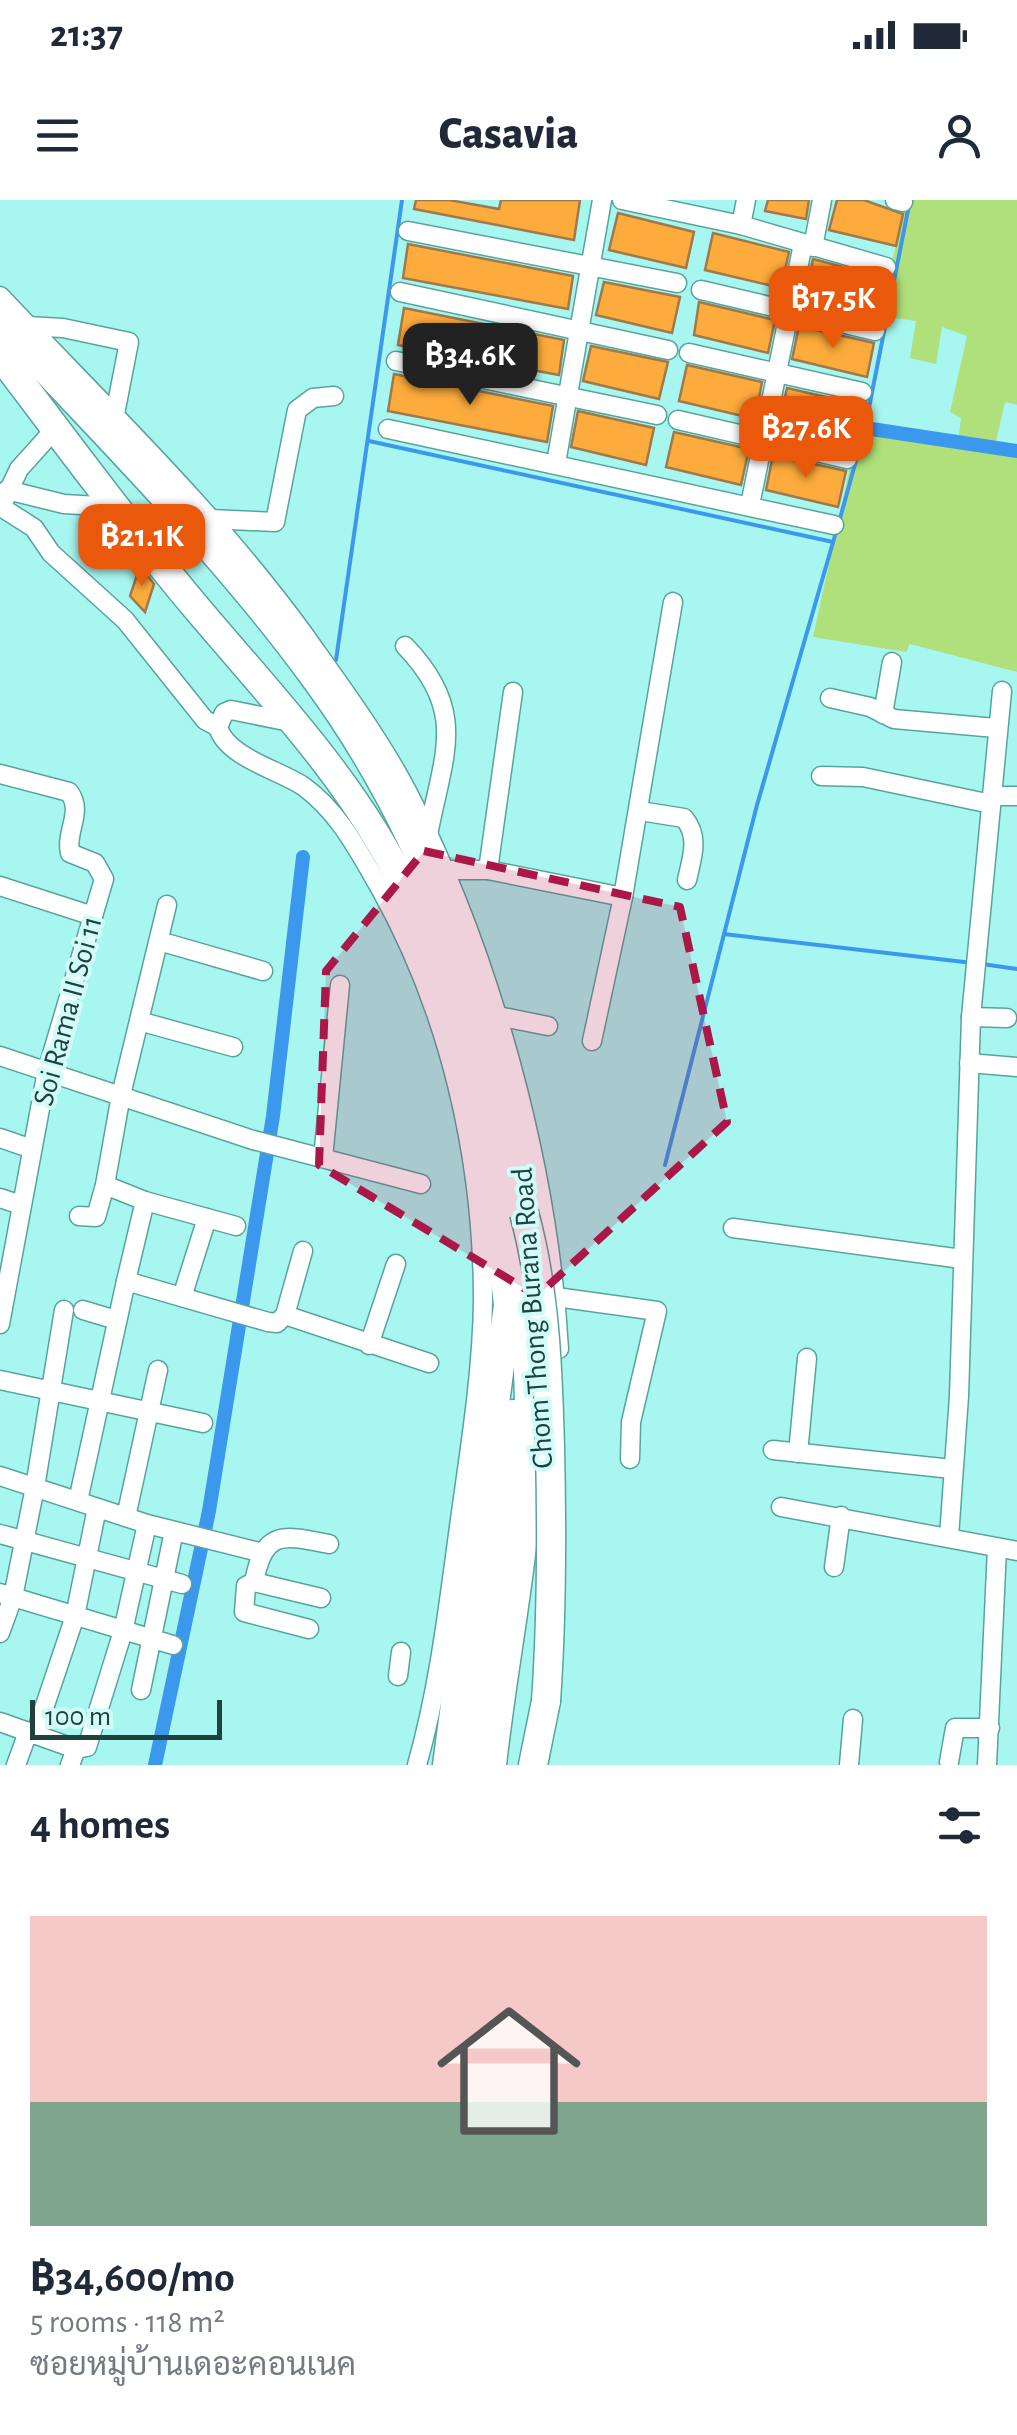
<!DOCTYPE html>
<html lang="en">
<head>
<meta charset="utf-8">
<style>
  :root { --surface:#fff; --page:#f2f2f3; --text:#1f2937; --muted:#747a83; --line:#e0e1e3; --accent:#ea580c }
  body { margin:0; font-family:"Alegreya Sans",Sarabun,sans-serif; background:var(--page); color:var(--text); height:100vh; display:flex; flex-direction:column; font-size:38px; white-space:nowrap }
  * { box-sizing:border-box; margin:0 }
  p { font-size:32px; color:var(--muted) }
  .icon { flex:none; width:55px; height:55px; fill:none; stroke:currentColor; stroke-width:2; stroke-linecap:round; stroke-linejoin:round }
  .map { position:relative; height:1565px; overflow:hidden }
  .side { display:flex; flex-direction:column; background:var(--surface); flex:1 }
  .side>* { flex:none }
  .scale { position:absolute; left:30px; bottom:25px; width:192px; box-sizing:border-box; padding-left:10px; border:5px solid #21413f; border-top:0; font-size:28px; line-height:35px; white-space:nowrap; color:#21413f; -webkit-text-stroke:8px #d0fdf9; paint-order:stroke }
  .price { position:absolute; translate:-50% -85px; padding:0 22px; border-radius:20px; background:var(--accent); color:#fff; font-size:32px; line-height:65px; filter:drop-shadow(0 2px 5px #0008) }
  .price::after { content:''; position:absolute; left:50%; top:60px; width:30px; height:22px; margin-left:-15px; background:inherit; clip-path:polygon(0 0,100% 0,50% 100%) }
  .price.current { background:#222; color:#fff }
  ul { padding:0; list-style:none }
  li { display:grid; align-content:center; gap:20px; height:530px; padding:0 30px }
  li+li { border-top:2px solid var(--line) }
  li span { display:grid; place-items:center; height:310px; border-radius:0px; color:#555 }
  li>.icon { margin-inline-start:auto }
  span .icon { width:180px; height:180px; fill:#fffc; stroke-width:1 }
  li b { font-size:42px }
  h2 { display:flex; justify-content:space-between; align-items:center; height:120px; padding:0 30px; font-size:42px }
  .status { display:flex; justify-content:space-between; align-items:center; height:70px; padding:0 50px; background:var(--surface); direction:ltr }
  .status svg { height:28px; fill:currentColor }
  header { display:flex; justify-content:space-between; align-items:center; height:130px; padding:0 30px; background:var(--surface); font-size:45px; font-weight:800 }
  .map>svg:first-child { display:block }
</style>
</head>
<body>
<div class="status"><b>21:37</b><svg viewBox="0 0 49 12"><path d="M0 12V9h3v3zM5 12V6h3v6zM10 12V3h3v9zM15 12V0h3v12zM26 1h20v11H26zM47 4h2v5h-2z"/></svg></div>
<header><svg class="icon" aria-label="menu" viewBox="0 0 24 24"><path d="M4 6h16M4 12h16M4 18h16"/></svg>Casavia<svg class="icon" aria-label="person" viewBox="0 0 24 24"><circle cx="12" cy="8" r="4"/><path d="M4 21q1-7 8-7t8 7"/></svg></header>
<div class="map">
<svg width="1017" height="1565" viewBox="0 0 1017 1565">
  <rect width="100%" height="100%" fill="#a8f6f0"/>
  <path fill="#b0e07b" d="M906 0H1017V205L1005 202 996 241 1017 246V472L910 444 906 452 813 437 860 221 959 236 961 218 950 212 967 136 942 127 936 164 910 158 916 121 880 116Z"/>
  <g fill="none" stroke-linecap="round" stroke-linejoin="round">
    <g stroke="#3b98ed" stroke-width="4">
      <path d="M369 241 833 342"/>
      <path d="M839 322 865 228 909 5"/>
      <path d="M336 460 402 0"/>
      <path d="M724 734 973 763"/>
      <path d="M982 764 1017 769"/>
      <path d="M665 965 757 605 836 332"/>
    </g>
    <g stroke="#3b98ed" stroke-width="14">
      <path d="M865 228 1017 251"/>
      <path d="M155 1565 209 1311 273 916 303 657"/>
    </g>
  </g>
  <g fill="#fdab3c" stroke="#9f794c" stroke-width="2.5">
    <path d="M416 0H449L499 9 501 0H580L574 40 414 9Z"/>
    <path d="M768 0H809L806 19 765 11Z"/>
    <path d="M837 0H864L903 14 896 46 829 30Z"/>
    <path d="M618 13 694 32 686 68 609 50Z"/>
    <path d="M713 33 789 52 781 88 705 70Z"/>
    <path d="M408 44 573 76 568 109 403 78Z"/>
    <path d="M813 59 889 79 882 112 806 93Z"/>
    <path d="M604 82 680 97 672 133 596 115Z"/>
    <path d="M699 102 775 120 768 153 694 135Z"/>
    <path d="M404 108 564 140 559 175 398 145Z"/>
    <path d="M799 126 874 143 867 177 792 159Z"/>
    <path d="M591 146 668 162 659 199 583 181Z"/>
    <path d="M687 165 762 182 755 219 679 201Z"/>
    <path d="M394 174 553 206 547 242 388 211Z"/>
    <path d="M787 188 861 205 852 242 779 224Z"/>
    <path d="M578 211 654 228 646 265 571 247Z"/>
    <path d="M674 232 749 249 741 285 666 267Z"/>
    <path d="M773 255 846 271 838 307 766 290Z"/>
    <path d="M156 313 171 330 166 344 152 326Z"/>
    <path d="M140 366 154 384 145 412 130 396Z"/>
  </g>
  <g fill="none" stroke-linecap="round" stroke-linejoin="round">
    <defs>
      <g id="minor">
        <path d="M622 0 741 25 886 67"/>
        <path d="M895 0 903 2"/>
        <path d="M741 25 746 0"/>
        <path d="M408 31 677 83"/>
        <path d="M813 47 822 0"/>
        <path d="M701 90 875 131"/>
        <path d="M400 92 668 150"/>
        <path d="M0 96C103 205 215 312 303 433 339 484 378 536 407 591 491 753 549 968 559 1149"/>
        <path d="M27 126 63 128 129 142 114 219"/>
        <path d="M689 153 862 192"/>
        <path d="M396 161 657 215"/>
        <path d="M678 220 847 259"/>
        <path d="M55 229 19 269 1 307 34 328 51 353 125 420 205 520 218 527"/>
        <path d="M388 229 834 325"/>
        <path d="M556 263 602 0"/>
        <path d="M7 290 64 304 116 307"/>
        <path d="M750 305 803 44"/>
        <path d="M210 319 275 322 297 210 313 198 334 196"/>
        <path d="M405 446C469 512 443 555 428 635"/>
        <path d="M830 498 870 507 894 519 996 528"/>
        <path d="M883 514 892 462"/>
        <path d="M295 523 231 510 224 513 218 527C226 557 279 570 303 586 339 612 358 650 380 688 450 813 483 958 483 1101 482 1176 469 1253 459 1327 448 1408 439 1487 417 1565"/>
        <path d="M0 574 69 592C84 612 65 631 70 653L95 663 104 679 47 871 0 1124"/>
        <path d="M821 576 863 577 991 604"/>
        <path d="M993 596H1017"/>
        <path d="M640 611 684 618C700 637 692 657 687 680"/>
        <path d="M442 670H488L623 697 673 402"/>
        <path d="M488 670 513 492"/>
        <path d="M0 686 93 716"/>
        <path d="M167 705 121 895 105 985 145 1001 236 1026"/>
        <path d="M159 741 263 771"/>
        <path d="M498 816 548 826"/>
        <path d="M971 817 1007 818"/>
        <path d="M139 821 233 847"/>
        <path d="M592 841 623 697"/>
        <path d="M0 856 253 940 421 984"/>
        <path d="M969 863 1017 867"/>
        <path d="M0 938 32 949"/>
        <path d="M323 958 340 785"/>
        <path d="M0 998 21 1005"/>
        <path d="M145 1001 126 1081 268 1122 277 1123 285 1115 429 1163"/>
        <path d="M79 1016 96 1017 105 985"/>
        <path d="M733 1028 962 1059"/>
        <path d="M182 1097 207 1018"/>
        <path d="M556 1097 657 1111 631 1222 630 1259"/>
        <path d="M83 1110 116 1120"/>
        <path d="M285 1115 303 1051"/>
        <path d="M369 1145 396 1064"/>
        <path d="M0 1180 203 1223"/>
        <path d="M773 1250 952 1269"/>
        <path d="M798 1253 807 1158"/>
        <path d="M0 1276 147 1324 259 1352"/>
        <path d="M78 1301 126 1081"/>
        <path d="M781 1307 1017 1351"/>
        <path d="M126 1317 158 1170"/>
        <path d="M0 1334 182 1384"/>
        <path d="M949 1337 959 1196 971 817 1002 491"/>
        <path d="M834 1367 841 1316"/>
        <path d="M254 1382C264 1329 283 1335 329 1344"/>
        <path d="M0 1393 173 1445"/>
        <path d="M309 1429 244 1412 246 1386 254 1382 321 1398"/>
        <path d="M0 1433 13 1397 35 1287 64 1110"/>
        <path d="M398 1476 401 1452"/>
        <path d="M141 1490 174 1331"/>
        <path d="M0 1522 76 1549"/>
        <path d="M35 1535 75 1416 97 1308"/>
        <path d="M949 1562 955 1528H990"/>
        <path d="M16 1565 28 1532"/>
        <path d="M70 1565 76 1549 87 1547 123 1431 147 1324"/>
        <path d="M849 1565 853 1519"/>
        <path d="M987 1565 997 1348"/>
      </g>
      <g id="highway">
        <path d="M0 121C108 237 222 350 316 479 425 627 499 828 523 1009 528 1043 525 1080 526 1114 527 1162 531 1212 529 1260 525 1362 503 1463 492 1565"/>
        <path d="M0 155C65 241 130 329 200 412 272 497 353 582 403 684 471 823 493 969 510 1122"/>
        <path d="M447 1565 508 1105"/>
        <path d="M469 1565 502 1352 513 1214"/>
        <path d="M533 1565 546 1501"/>
      </g>
    </defs>
    <use href="#minor" stroke="#57a49f" stroke-width="21"/>
    <use href="#highway" stroke="#57a49f" stroke-width="31"/>
    <use href="#minor" stroke="#fff" stroke-width="18"/>
    <use href="#highway" stroke="#fff" stroke-width="28"/>
    <defs>
      <path id="highway-bridge" d="M524 1013C545 1089 548 1169 550 1248 552 1334 552 1416 546 1501"/>
    </defs>
    <use href="#highway-bridge" stroke="#57a49f" stroke-width="31" stroke-linecap="butt"/>
    <use href="#highway-bridge" stroke="#fff" stroke-width="28"/>
  </g>
  <path fill="#ab1748" fill-opacity="0.2" stroke="#ab1748" stroke-width="8" stroke-dasharray="20 12" stroke-linejoin="round" d="M424 651 680 707 727 922 537 1096 319 965 326 771Z"/>
  <g text-anchor="middle" dominant-baseline="central" stroke-width="8" stroke-linejoin="round" paint-order="stroke">
    <g font-size="30" fill="#21413f" stroke="#d0fdf9">
      <text transform="translate(68 811) rotate(-75)">Soi Rama II Soi 11</text>
      <text transform="translate(533 1118) rotate(-94)">Chom Thong Burana Road</text>
    </g>
  </g>
</svg>
<div class="scale">100 m</div>
<b class="price" style="left:833px;top:151px">฿17.5K</b>
<b class="price current" style="left:470px;top:208px">฿34.6K</b>
<b class="price" style="left:806px;top:281px">฿27.6K</b>
<b class="price" style="left:142px;top:389px">฿21.1K</b>
</div>
<section class="side">
<h2>4 homes<svg class="icon" aria-label="filters" viewBox="0 0 24 24"><path d="M4 7h16M4 17h16"/><circle cx="9" cy="7" r="2"/><circle cx="15" cy="17" r="2"/></svg></h2>
<ul>
<li><span style="background:linear-gradient(#f6c9c9 60%,#7fa58c 0)"><svg class="icon" aria-label="home" viewBox="0 0 24 24"><path d="M3 11l9-7 9 7M6 9v11h12V9"/></svg></span><div><b>฿34,600/mo</b><p>5 rooms · 118 m²</p><p>ซอยหมู่บ้านเดอะคอนเนค</p></div></li>
</ul>
</section>
</body>
</html>
